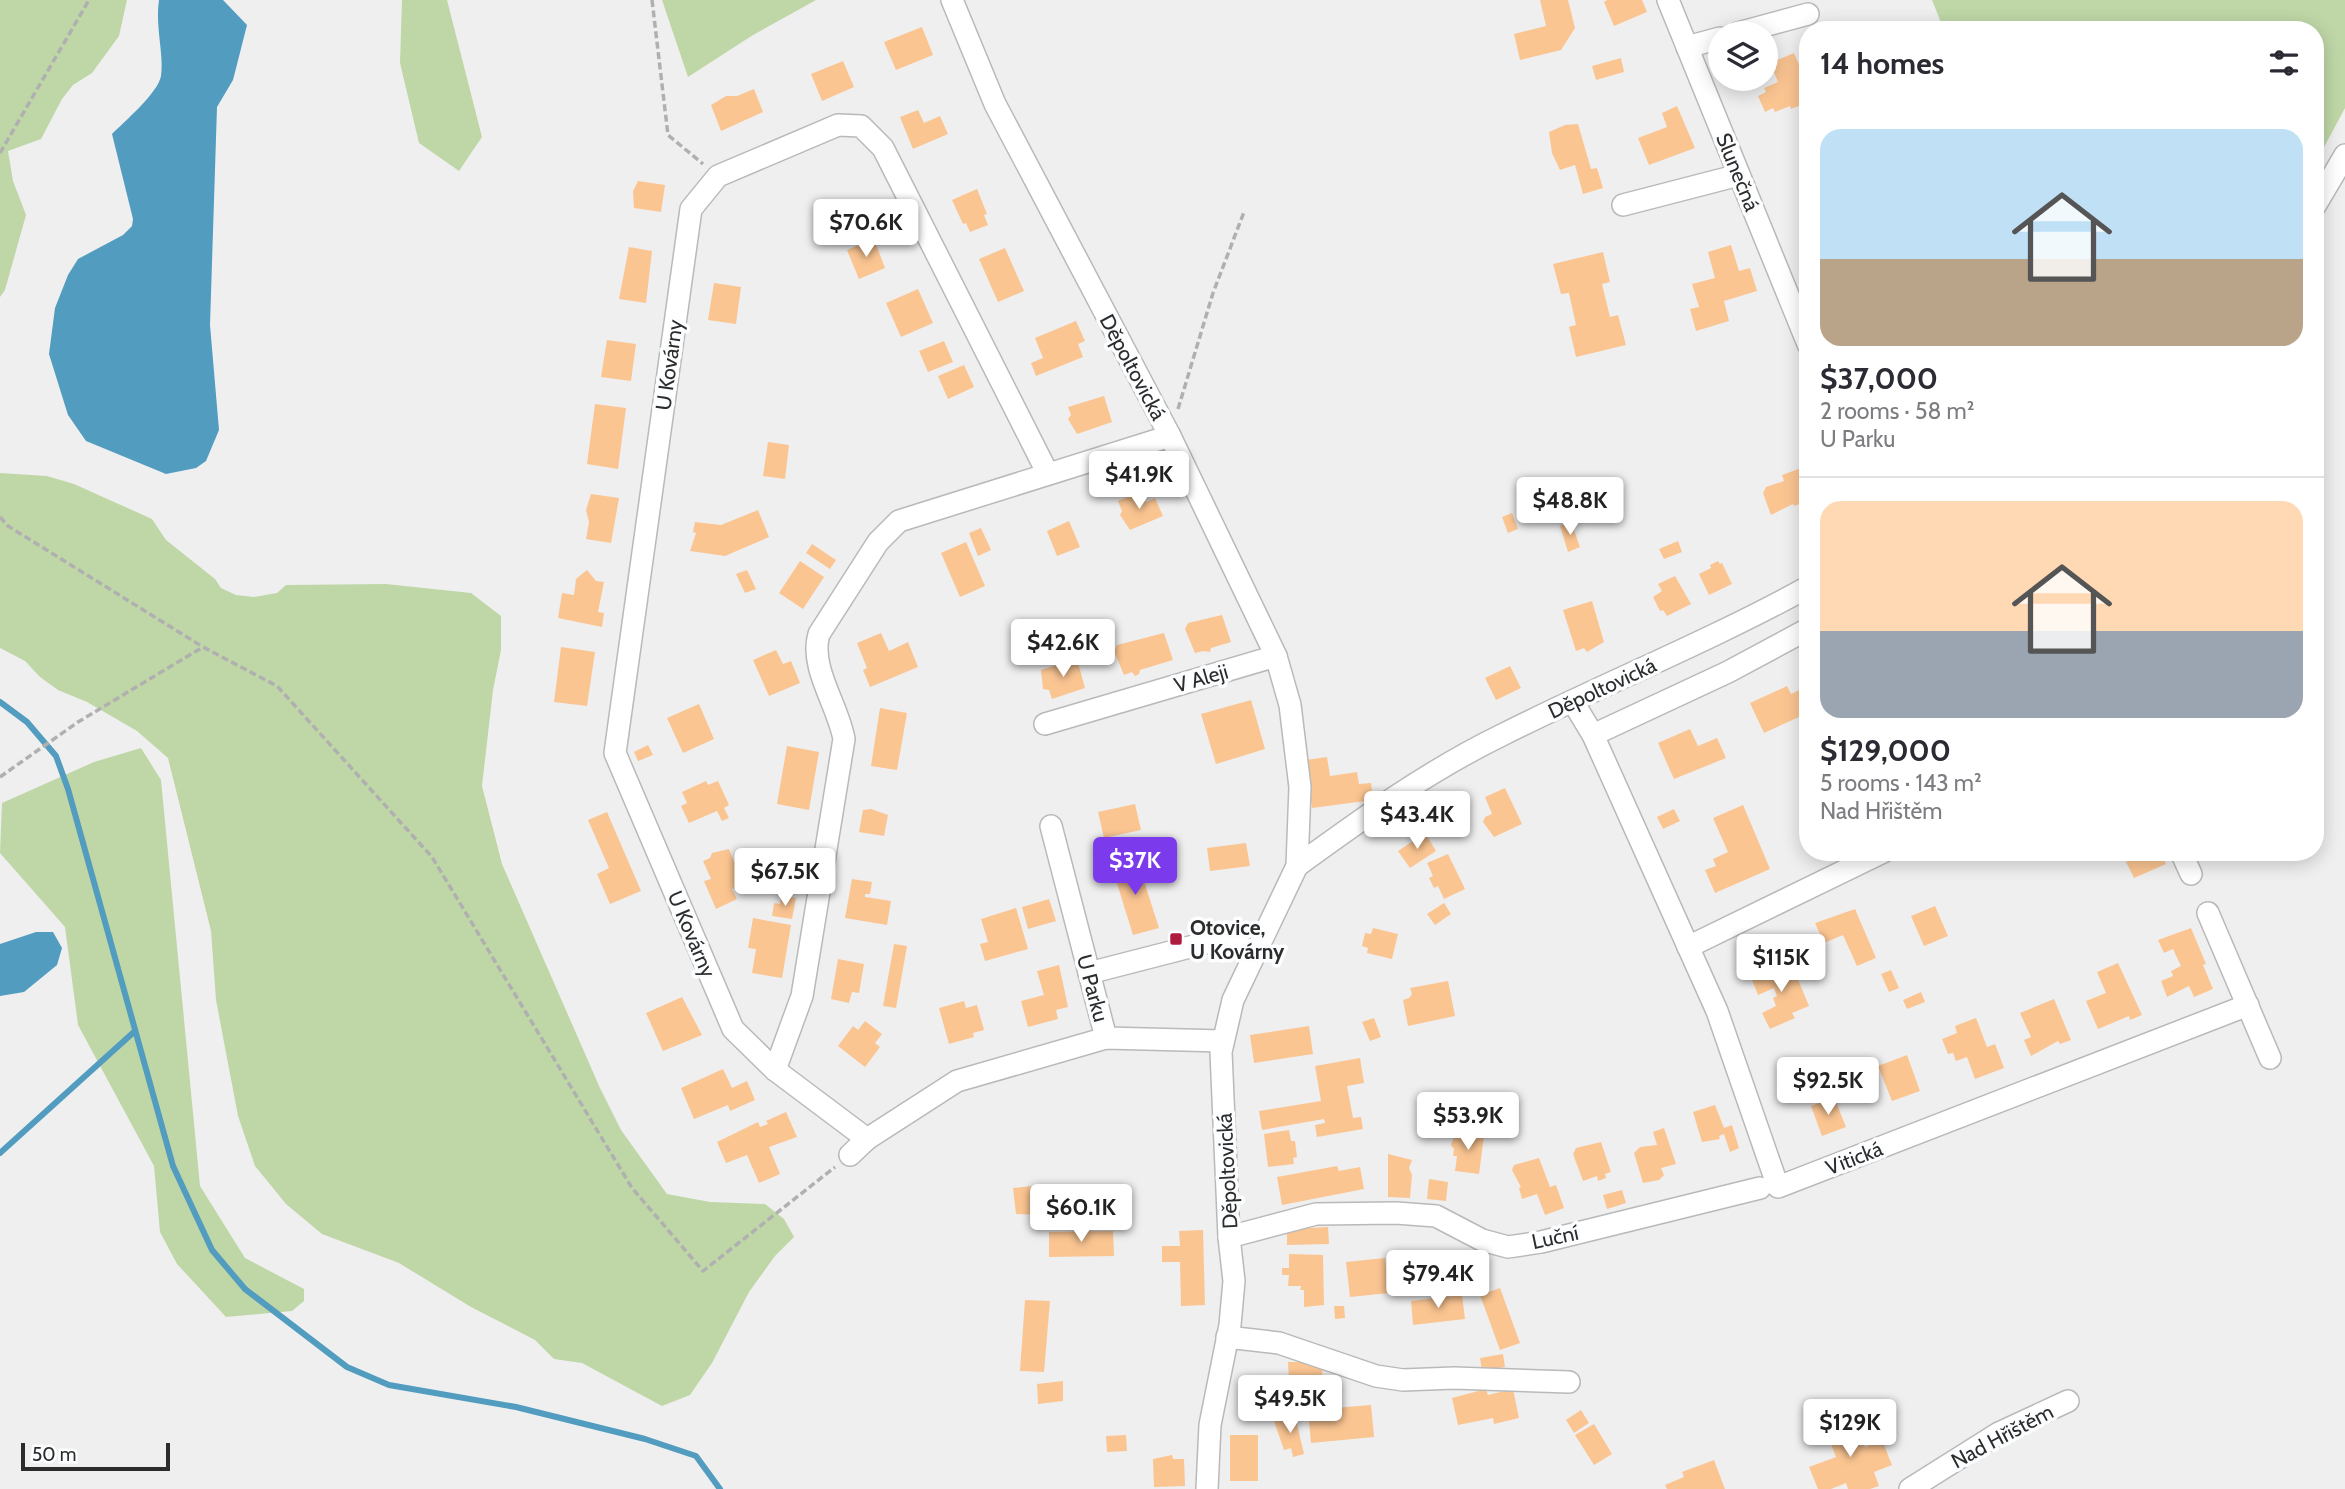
<!DOCTYPE html>
<html lang="en">
<head>
<meta charset="utf-8">
<style>
  :root { --surface:#fff; --page:#f7f7f7; --text:#2b2b33; --muted:#7c7c81; --line:#e1e1e2; --accent:#7c3aed }
  body { margin:0; font-family:Cabin,sans-serif; background:var(--page); color:var(--text); height:100vh; display:flex; flex-direction:column; font-size:26px; white-space:nowrap }
  * { box-sizing:border-box; margin:0 }
  p { font-size:23px; color:var(--muted) }
  .icon { flex:none; width:38px; height:38px; fill:none; stroke:currentColor; stroke-width:2; stroke-linecap:round; stroke-linejoin:round }
  .map { position:relative; flex:1; overflow:hidden }
  .panel { position:absolute; left:1799px; top:21px; width:525px; height:840px; display:flex; flex-direction:column; background:var(--surface); border-radius:28px; box-shadow:0 4px 18px #0003 }
  .panel>* { flex:none }
  .controls { position:absolute; left:1708px; top:21px; display:grid; gap:14px }
  .controls a { display:grid; place-items:center; width:70px; height:70px; border-radius:50%; background:var(--surface); box-shadow:0 4px 18px #0003; font-size:35px }
  .scale { position:absolute; left:21px; bottom:18px; width:149px; box-sizing:border-box; padding-left:7px; border:4px solid #2c2c2c; border-top:0; font-size:19px; line-height:24px; white-space:nowrap; color:#2c2c2c; -webkit-text-stroke:5px #fcfdfe; paint-order:stroke }
  .price { position:absolute; translate:-50% -60px; padding:0 16px; border-radius:7px; background:#fff; color:#222; font-size:23px; line-height:46px; filter:drop-shadow(0 2px 4px #0008) }
  .price::after { content:''; position:absolute; left:50%; top:42px; width:21px; height:16px; margin-left:-10px; background:inherit; clip-path:polygon(0 0,100% 0,50% 100%) }
  .price.active { background:var(--accent); color:#fff }
  ul { padding:0; list-style:none }
  li { display:grid; align-content:center; gap:14px; height:371px; padding:0 21px }
  li+li { border-top:2px solid var(--line) }
  li span { display:grid; place-items:center; height:217px; border-radius:21px; color:#555 }
  li>.icon { margin-inline-start:auto }
  span .icon { width:126px; height:126px; fill:#fffc; stroke-width:1 }
  li b { font-size:30px }
  h2 { display:flex; justify-content:space-between; align-items:center; height:84px; padding:0 21px; font-size:30px }
  .map>svg:first-child { display:block }
</style>
</head>
<body>
<div class="map">
<svg width="2345" height="1489" viewBox="0 0 2345 1489">
  <rect width="100%" height="100%" fill="#efeff0"/>
  <g fill="#bfd7a7">
    <path d="M0 0H127L119 36 92 73 73 85 62 99 41 139 8 151 13 181 26 215 5 290 0 297Z"/>
    <path d="M402 0H447L482 137 459 171 419 143 400 63Z"/>
    <path d="M662 0H816L753 35 688 77Z"/>
    <path d="M1932 0H2345V108L2315 164V30H1944Z"/>
    <path d="M0 473 47 476 74 484 152 519 166 540 215 579 221 588 236 595 254 597 277 593 286 585 386 584 471 593 501 616V650L493 690 482 786 502 864 600 1088 621 1130 667 1194 710 1202 765 1204 784 1219 794 1237 775 1256 749 1292 712 1363 690 1395 662 1406 582 1363 554 1359 535 1340 471 1307 399 1263 322 1234 286 1204 255 1166 238 1116 216 1000 211 931 168 758 137 731 87 702 58 690 40 677 25 661 0 648Z"/>
    <path d="M141 748 161 780 200 1186 245 1258 304 1289V1301L292 1311 226 1317 177 1264 160 1232 154 1166 78 1025 65 927 0 853 2 803 94 762Z"/>
  </g>
  <g fill="#519cbf">
    <path d="M159 0H223L247 25 233 80 217 107 210 325 219 430 206 461 196 468 166 474 86 441 68 415 49 354 55 308 68 275 78 259 123 235 132 226 133 219 112 134C124 122 158 93 161 76 164 53 155 27 159 0Z"/>
    <path d="M36 932H53L62 948 57 965 24 992 0 996V944Z"/>
  </g>
  <g fill="none" stroke-linecap="round" stroke-linejoin="round">
    <g stroke="#519cbf" stroke-width="6">
      <path d="M0 702 27 722 56 756 68 789 173 1166 212 1250 245 1289 347 1367 389 1385 516 1407 645 1439 696 1456 720 1489"/>
      <path d="M0 1153 135 1031"/>
    </g>
  </g>
  <g fill="#fbc592">
    <path d="M1540 0H1568L1575 28 1561 50 1520 60 1514 34 1546 26Z"/>
    <path d="M1607 0H1642L1647 12 1614 26 1604 2Z"/>
    <path d="M922 27 933 55 896 70 884 42Z"/>
    <path d="M1794 53 1802 72 1808 70V102L1791 109 1790 106 1775 112 1773 108 1765 112 1758 96 1766 92 1764 88 1778 82 1770 63Z"/>
    <path d="M1621 58 1624 72 1596 80 1592 66Z"/>
    <path d="M843 61 854 87 822 101 811 74Z"/>
    <path d="M754 89 763 112 721 131 711 105 726 96H737Z"/>
    <path d="M1677 106 1695 148 1649 165 1638 138 1667 127 1662 113Z"/>
    <path d="M918 110 924 123 940 116 948 134 913 149 900 117Z"/>
    <path d="M1578 124 1591 169 1597 168 1603 188 1583 194 1575 165 1560 170 1552 153 1549 132 1565 125Z"/>
    <path d="M638 181 665 185 661 212 634 208 633 191Z"/>
    <path d="M977 189 987 214 984 215 988 225 970 232 966 223 963 224 952 200Z"/>
    <path d="M891 206 900 229 881 236 871 214Z"/>
    <path d="M874 239 885 268 859 279 847 250Z"/>
    <path d="M1731 245 1739 271 1750 268 1757 291 1724 301 1729 321 1696 331 1690 309 1699 307 1692 284 1715 278 1708 252Z"/>
    <path d="M629 247 652 251 646 303 619 299Z"/>
    <path d="M1005 248 1024 291 998 302 979 259Z"/>
    <path d="M1603 252 1610 282 1602 284 1610 317 1618 315 1626 345 1576 357 1569 327 1576 325 1569 293 1561 294 1553 264Z"/>
    <path d="M714 283 741 287 736 324 708 320Z"/>
    <path d="M918 289 933 323 901 337 886 303Z"/>
    <path d="M1076 321 1085 341 1078 344 1083 357 1036 376 1031 363 1043 358 1035 338Z"/>
    <path d="M607 340 636 344 631 381 601 377Z"/>
    <path d="M944 341 953 362 928 372 919 351Z"/>
    <path d="M964 365 974 387 948 399 938 376Z"/>
    <path d="M1104 396 1112 422 1077 434 1068 419 1071 415 1068 407Z"/>
    <path d="M595 404 626 408 618 469 587 464Z"/>
    <path d="M768 442 789 445 785 479 763 476Z"/>
    <path d="M1804 467 1808 478 1805 502 1794 506 1793 504 1771 515 1763 493 1766 487 1784 481 1782 475Z"/>
    <path d="M1141 491 1146 502 1155 498 1163 516 1130 530 1120 515 1122 511 1118 501Z"/>
    <path d="M591 494 619 498 611 543 586 539 589 522 586 510Z"/>
    <path d="M758 510 769 537 725 556 690 551 696 533 693 532 695 522 721 525Z"/>
    <path d="M1512 513 1518 529 1508 533 1502 517Z"/>
    <path d="M1069 521 1080 547 1057 556 1047 531Z"/>
    <path d="M1571 522 1580 547 1568 552 1560 526Z"/>
    <path d="M981 528 991 550 978 556 969 533Z"/>
    <path d="M1678 541 1682 552 1664 559 1659 549Z"/>
    <path d="M966 542 985 586 960 597 941 553Z"/>
    <path d="M812 544 836 560 830 569 806 553Z"/>
    <path d="M800 561 824 577 803 609 779 593Z"/>
    <path d="M1718 561 1720 564 1722 563 1732 584 1709 595 1699 574 1711 568 1710 565Z"/>
    <path d="M587 570 596 581 604 582 598 612 604 613 602 627 558 618 562 593 574 595 576 579Z"/>
    <path d="M747 570 756 589 745 593 736 574Z"/>
    <path d="M1675 576 1691 604 1667 616 1663 610 1660 611 1653 597 1662 591 1658 584Z"/>
    <path d="M1592 601 1604 642 1587 652 1584 648 1576 651 1563 610Z"/>
    <path d="M1222 615 1231 642 1211 648 1210 652 1203 651 1195 653 1185 629 1188 623Z"/>
    <path d="M1088 627 1095 652 1079 657 1071 632Z"/>
    <path d="M881 633 889 651 908 642 918 667 870 687 863 670 867 668 857 643Z"/>
    <path d="M1164 633 1173 660 1140 670 1139 674 1135 676 1132 672 1124 675 1114 651 1117 645Z"/>
    <path d="M561 647 595 652 587 706 554 702Z"/>
    <path d="M776 650 783 664 791 661 800 683 769 696 753 660Z"/>
    <path d="M1077 659 1085 688 1052 699 1049 690 1043 689 1041 670Z"/>
    <path d="M1510 666 1521 688 1496 700 1485 678Z"/>
    <path d="M1787 686 1791 694 1808 686V720L1802 722 1799 717 1764 733 1750 703Z"/>
    <path d="M1251 700 1265 749 1216 764 1201 714Z"/>
    <path d="M699 704 714 739 683 753 667 718Z"/>
    <path d="M880 708 907 713 897 770 871 766Z"/>
    <path d="M1690 729 1698 746 1717 738 1726 758 1674 779 1658 743Z"/>
    <path d="M648 745 653 755 638 761 634 752Z"/>
    <path d="M787 746 819 752 809 810 777 804Z"/>
    <path d="M1327 757 1330 776 1357 772 1359 784 1371 783 1373 800 1312 808 1306 760Z"/>
    <path d="M706 781 708 785 718 781 729 805 724 808 729 818 722 821 717 811 689 823 681 806 687 803 682 792Z"/>
    <path d="M1505 788 1522 824 1494 837 1483 822 1485 817 1492 814 1485 797Z"/>
    <path d="M1135 804 1141 830 1104 838 1098 812Z"/>
    <path d="M1743 805 1770 869 1715 893 1705 870 1716 866 1713 859 1728 852 1713 818Z"/>
    <path d="M871 809 888 815 884 836 859 832 863 810Z"/>
    <path d="M1674 809 1680 821 1663 829 1657 817Z"/>
    <path d="M607 812 641 891 610 904 597 874 609 868 588 820Z"/>
    <path d="M1425 833 1436 851 1410 868 1398 851Z"/>
    <path d="M1246 843 1250 866 1210 871 1207 848Z"/>
    <path d="M729 849 734 862 747 856 757 878 732 889 737 899 716 909 704 881 711 879 703 861 710 858 712 853Z"/>
    <path d="M2131 852H2161L2166 864 2134 878 2126 862 2134 858Z"/>
    <path d="M1448 854 1465 889 1444 899 1438 886 1434 888 1429 878 1433 876 1427 863Z"/>
    <path d="M1137 859 1159 928 1133 935 1111 864Z"/>
    <path d="M852 879 872 882 870 894H865V897L891 901 887 925 845 918Z"/>
    <path d="M781 895 796 898 792 919 772 916 774 903 780 904Z"/>
    <path d="M1049 899 1056 921 1028 929 1022 907Z"/>
    <path d="M1444 903 1451 914 1435 925 1427 914Z"/>
    <path d="M1935 906 1948 936 1924 946 1911 916Z"/>
    <path d="M1016 908 1028 949 985 961 980 944 988 942 981 919Z"/>
    <path d="M1855 909 1876 958 1857 966 1843 935 1824 943 1815 923Z"/>
    <path d="M753 918 791 925 782 978 752 973 756 949 748 948Z"/>
    <path d="M1373 928 1398 934 1392 959 1367 953 1368 948 1362 946 1365 933 1371 934Z"/>
    <path d="M2191 928 2206 964 2203 965 2213 989 2194 997 2189 986 2167 997 2161 981 2173 976 2171 971 2181 966 2173 949 2164 953 2158 940Z"/>
    <path d="M894 944 907 946 896 1008 883 1006Z"/>
    <path d="M838 959 864 964 859 993 852 992 849 1003 831 999Z"/>
    <path d="M2118 963 2142 1015 2130 1020 2129 1016 2098 1029 2086 1001 2106 993 2097 972Z"/>
    <path d="M1059 965 1068 1007 1056 1010 1058 1019 1028 1027 1021 1001 1044 995 1037 971Z"/>
    <path d="M1792 965 1809 1006 1792 1013 1795 1018 1770 1029 1762 1013 1776 1006 1773 998 1777 996 1774 988 1758 995 1750 975 1771 966 1773 970H1779Z"/>
    <path d="M1891 970 1899 988 1889 992 1881 974Z"/>
    <path d="M1448 981 1455 1016 1408 1026 1403 1000 1409 998 1412 994 1410 988Z"/>
    <path d="M1921 992 1925 1002 1907 1009 1903 1000Z"/>
    <path d="M682 997 702 1035 663 1051 646 1013Z"/>
    <path d="M2054 999 2071 1040 2060 1044 2058 1041 2031 1056 2024 1040 2031 1037 2020 1013Z"/>
    <path d="M964 1001 966 1008 977 1005 984 1030 973 1033 974 1037 949 1044 939 1008Z"/>
    <path d="M1374 1018 1381 1037 1370 1041 1362 1022Z"/>
    <path d="M1976 1018 1987 1047 1995 1044 2004 1068 1975 1079 1967 1057 1956 1061 1953 1053 1948 1054 1942 1039 1957 1033 1955 1026Z"/>
    <path d="M865 1021 882 1034 875 1043 880 1047 865 1067 838 1046 853 1026 858 1030Z"/>
    <path d="M1309 1026 1313 1054 1254 1063 1250 1035Z"/>
    <path d="M1907 1055 1920 1091 1892 1101 1878 1066Z"/>
    <path d="M1360 1058 1364 1083 1347 1086 1353 1118 1361 1117 1363 1129 1317 1137 1315 1125 1325 1123 1324 1119 1262 1130 1259 1111 1321 1101 1315 1066Z"/>
    <path d="M723 1069 732 1088 747 1081 755 1100 730 1111 728 1105 694 1119 681 1088Z"/>
    <path d="M1834 1097 1846 1127 1822 1136 1811 1106Z"/>
    <path d="M1715 1105 1724 1128 1732 1125 1739 1148 1730 1152 1724 1134 1719 1136 1720 1139 1702 1142 1693 1112Z"/>
    <path d="M786 1112 797 1137 769 1147 780 1174 759 1183 747 1155 726 1163 717 1142 758 1122 760 1127 768 1124 766 1121Z"/>
    <path d="M1664 1128 1676 1164 1661 1168 1664 1175 1659 1180 1643 1183 1634 1153 1640 1147 1657 1145 1653 1132Z"/>
    <path d="M1289 1130 1291 1141H1295L1297 1157 1293 1158 1294 1164 1268 1167 1264 1134Z"/>
    <path d="M1456 1132 1484 1136 1479 1174 1455 1171 1457 1156H1453L1454 1149 1451 1145Z"/>
    <path d="M1601 1142 1611 1172 1605 1174 1606 1178 1598 1181 1597 1176 1583 1181 1573 1154 1576 1148Z"/>
    <path d="M1388 1154 1412 1160 1409 1168 1412 1175 1410 1198 1388 1197Z"/>
    <path d="M1539 1158 1550 1187 1556 1185 1564 1208 1545 1215 1537 1194 1522 1199 1519 1188 1521 1187 1512 1170 1514 1165Z"/>
    <path d="M1337 1166 1339 1171 1360 1167 1364 1189 1282 1205 1277 1177Z"/>
    <path d="M1429 1179 1448 1182 1446 1201 1427 1199Z"/>
    <path d="M1042 1185 1044 1208 1040 1209V1215L1016 1214 1013 1188Z"/>
    <path d="M1622 1190 1626 1203 1607 1209 1603 1195Z"/>
    <path d="M1328 1227 1329 1244 1287 1245V1229Z"/>
    <path d="M1203 1230 1205 1305 1181 1306 1180 1262H1162V1246H1180L1179 1231Z"/>
    <path d="M1113 1231 1114 1256 1049 1257V1232Z"/>
    <path d="M1289 1254 1323 1255 1324 1305 1304 1307V1290H1300L1301 1286H1288L1289 1275H1282V1268H1289Z"/>
    <path d="M1385 1258 1389 1293 1350 1297 1346 1262Z"/>
    <path d="M1500 1288 1520 1343 1500 1350 1480 1295Z"/>
    <path d="M1462 1295 1465 1319 1413 1325 1411 1301Z"/>
    <path d="M1025 1300 1050 1301 1044 1372 1020 1371Z"/>
    <path d="M1334 1306H1344L1345 1318 1335 1319Z"/>
    <path d="M1503 1354 1505 1367 1482 1371 1480 1358Z"/>
    <path d="M1288 1362H1322L1323 1400 1290 1401Z"/>
    <path d="M1063 1381V1401L1038 1404 1037 1384Z"/>
    <path d="M1486 1389 1488 1395 1513 1389 1519 1418 1494 1424 1493 1418 1458 1425 1452 1398Z"/>
    <path d="M1371 1405 1374 1437 1311 1443 1308 1410Z"/>
    <path d="M1581 1410 1589 1423 1574 1433 1566 1420Z"/>
    <path d="M1853 1415 1865 1447 1882 1440 1892 1465 1874 1472 1879 1486 1870 1489H1848L1846 1483 1831 1489H1818L1809 1467 1836 1457 1824 1426Z"/>
    <path d="M1295 1416 1304 1454 1293 1457 1291 1448 1284 1450 1274 1421Z"/>
    <path d="M1594 1424 1612 1454 1594 1465 1575 1435Z"/>
    <path d="M1126 1435 1127 1451 1107 1452 1106 1436Z"/>
    <rect x="1230" y="1435" width="28" height="46"/>
    <path d="M1172 1455 1173 1459H1184L1185 1486 1154 1487 1153 1459Z"/>
    <path d="M1714 1460 1725 1489H1667L1665 1485 1684 1477 1682 1472Z"/>
  </g>
  <g fill="none" stroke-linecap="round" stroke-linejoin="round">
    <defs>
      <g id="minor">
        <path d="M952 0 995 104 1170 436 1276 656 1290 705 1300 787 1297 866 1233 1000 1221 1052 1229 1237 1234 1281 1230 1325 1210 1425 1207 1489"/>
        <path d="M1668 0 1808 344"/>
        <path d="M1738 33 1808 14"/>
        <path d="M1687 47 1720 38"/>
        <path d="M1623 205 1739 175"/>
        <path d="M2315 206 2345 155"/>
        <path d="M1573 702 1593 735 1717 1011 1778 1187 2248 1005"/>
        <path d="M1045 724 1276 656"/>
        <path d="M1593 735 1728 672 1808 629"/>
        <path d="M1051 826 1106 1038"/>
        <path d="M2181 852 2191 874"/>
        <path d="M1297 866C1363 818 1428 771 1502 735 1603 684 1708 642 1808 587"/>
        <path d="M2208 913 2270 1058"/>
        <path d="M1688 947 1883 852"/>
        <path d="M1089 973 1217 940 1254 951"/>
        <path d="M775 1070 802 996 844 739C838 705 809 667 819 634L878 542 899 521 1170 436"/>
        <path d="M867 1139 775 1070 733 1029 615 753 691 209 718 176 838 125 861 126 883 148 1048 474"/>
        <path d="M850 1155 867 1139 957 1081 1106 1038 1223 1041"/>
        <path d="M1229 1237 1316 1214 1396 1213 1436 1216 1482 1240 1508 1247 1541 1242 1760 1188"/>
        <path d="M1227 1337 1279 1343 1376 1376 1403 1380 1454 1378 1569 1382"/>
        <path d="M1910 1489 1999 1433 2068 1401"/>
      </g>
    </defs>
    <use href="#minor" stroke="#b9b9ba" stroke-width="24"/>
    <g stroke="#b0b0b0" stroke-width="3.5" stroke-dasharray="7 3.5" stroke-linecap="butt">
      <path d="M652 0 668 135 703 164"/>
      <path d="M0 153 89 0"/>
      <path d="M1178 409 1213 293 1244 212"/>
      <path d="M0 517 8 526 203 647"/>
      <path d="M0 777 78 722 203 647 277 686 432 857 632 1188 703 1271 835 1167"/>
    </g>
    <use href="#minor" stroke="#fff" stroke-width="21"/>
  </g>
  <rect fill="#af1b3e" stroke="#fcfdfe" stroke-width="2.5" x="1169" y="932" width="14" height="14" rx="3.5"/>
  <g text-anchor="middle" dominant-baseline="central" stroke-width="7" stroke-linejoin="round" paint-order="stroke">
    <g font-size="21" fill="#2c2c2c" stroke="#fcfdfe">
      <text transform="translate(1738 172) rotate(68)">Slunečná</text>
      <text transform="translate(669 365) rotate(-82)">U Kovárny</text>
      <text transform="translate(1133 367) rotate(62)">Děpoltovická</text>
      <text transform="translate(1201 678) rotate(-16)">V Aleji</text>
      <text transform="translate(1602 688) rotate(-25)">Děpoltovická</text>
      <text transform="translate(692 934) rotate(67)">U Kovárny</text>
      <text transform="translate(1093 988) rotate(75)">U Parku</text>
      <text transform="translate(1854 1158) rotate(-21)">Vitická</text>
      <text transform="translate(1227 1171) rotate(-93)">Děpoltovická</text>
      <text transform="translate(1555 1237) rotate(-12)">Luční</text>
      <text transform="translate(2002 1436) rotate(-28)">Nad Hřištěm</text>
    </g>
    <g font-size="21" font-weight="bold" fill="#2c2c2c" stroke="#fcfdfe" text-anchor="start">
      <text x="1190" y="927">Otovice,<tspan x="1190" dy="24">U Kovárny</tspan></text>
    </g>
  </g>
</svg>
<div class="controls">
<a><svg class="icon" aria-label="layers" viewBox="0 0 24 24"><path d="M12 4l9 5-9 5-9-5zM3 14l9 5 9-5"/></svg></a>
</div>
<div class="scale">50 m</div>
<b class="price" style="left:866px;top:259px">$70.6K</b>
<b class="price" style="left:1139px;top:511px">$41.9K</b>
<b class="price" style="left:1570px;top:537px">$48.8K</b>
<b class="price" style="left:1063px;top:679px">$42.6K</b>
<b class="price" style="left:1417px;top:851px">$43.4K</b>
<b class="price active" style="left:1135px;top:897px">$37K</b>
<b class="price" style="left:785px;top:908px">$67.5K</b>
<b class="price" style="left:1781px;top:994px">$115K</b>
<b class="price" style="left:1828px;top:1117px">$92.5K</b>
<b class="price" style="left:1468px;top:1152px">$53.9K</b>
<b class="price" style="left:1081px;top:1244px">$60.1K</b>
<b class="price" style="left:1438px;top:1310px">$79.4K</b>
<b class="price" style="left:1290px;top:1435px">$49.5K</b>
<b class="price" style="left:1850px;top:1459px">$129K</b>
<section class="panel">
<h2>14 homes<svg class="icon" aria-label="filters" viewBox="0 0 24 24"><path d="M4 7h16M4 17h16"/><circle cx="9" cy="7" r="2"/><circle cx="15" cy="17" r="2"/></svg></h2>
<ul>
<li><span style="background:linear-gradient(#bfe0f5 60%,#b9a48a 0)"><svg class="icon" aria-label="home" viewBox="0 0 24 24"><path d="M3 11l9-7 9 7M6 9v11h12V9"/></svg></span><div><b>$37,000</b><p>2 rooms · 58 m²</p><p>U Parku</p></div></li>
<li><span style="background:linear-gradient(#ffd9b3 60%,#9aa5b1 0)"><svg class="icon" aria-label="home" viewBox="0 0 24 24"><path d="M3 11l9-7 9 7M6 9v11h12V9"/></svg></span><div><b>$129,000</b><p>5 rooms · 143 m²</p><p>Nad Hřištěm</p></div></li>
</ul>
</section>
</div>
</body>
</html>
